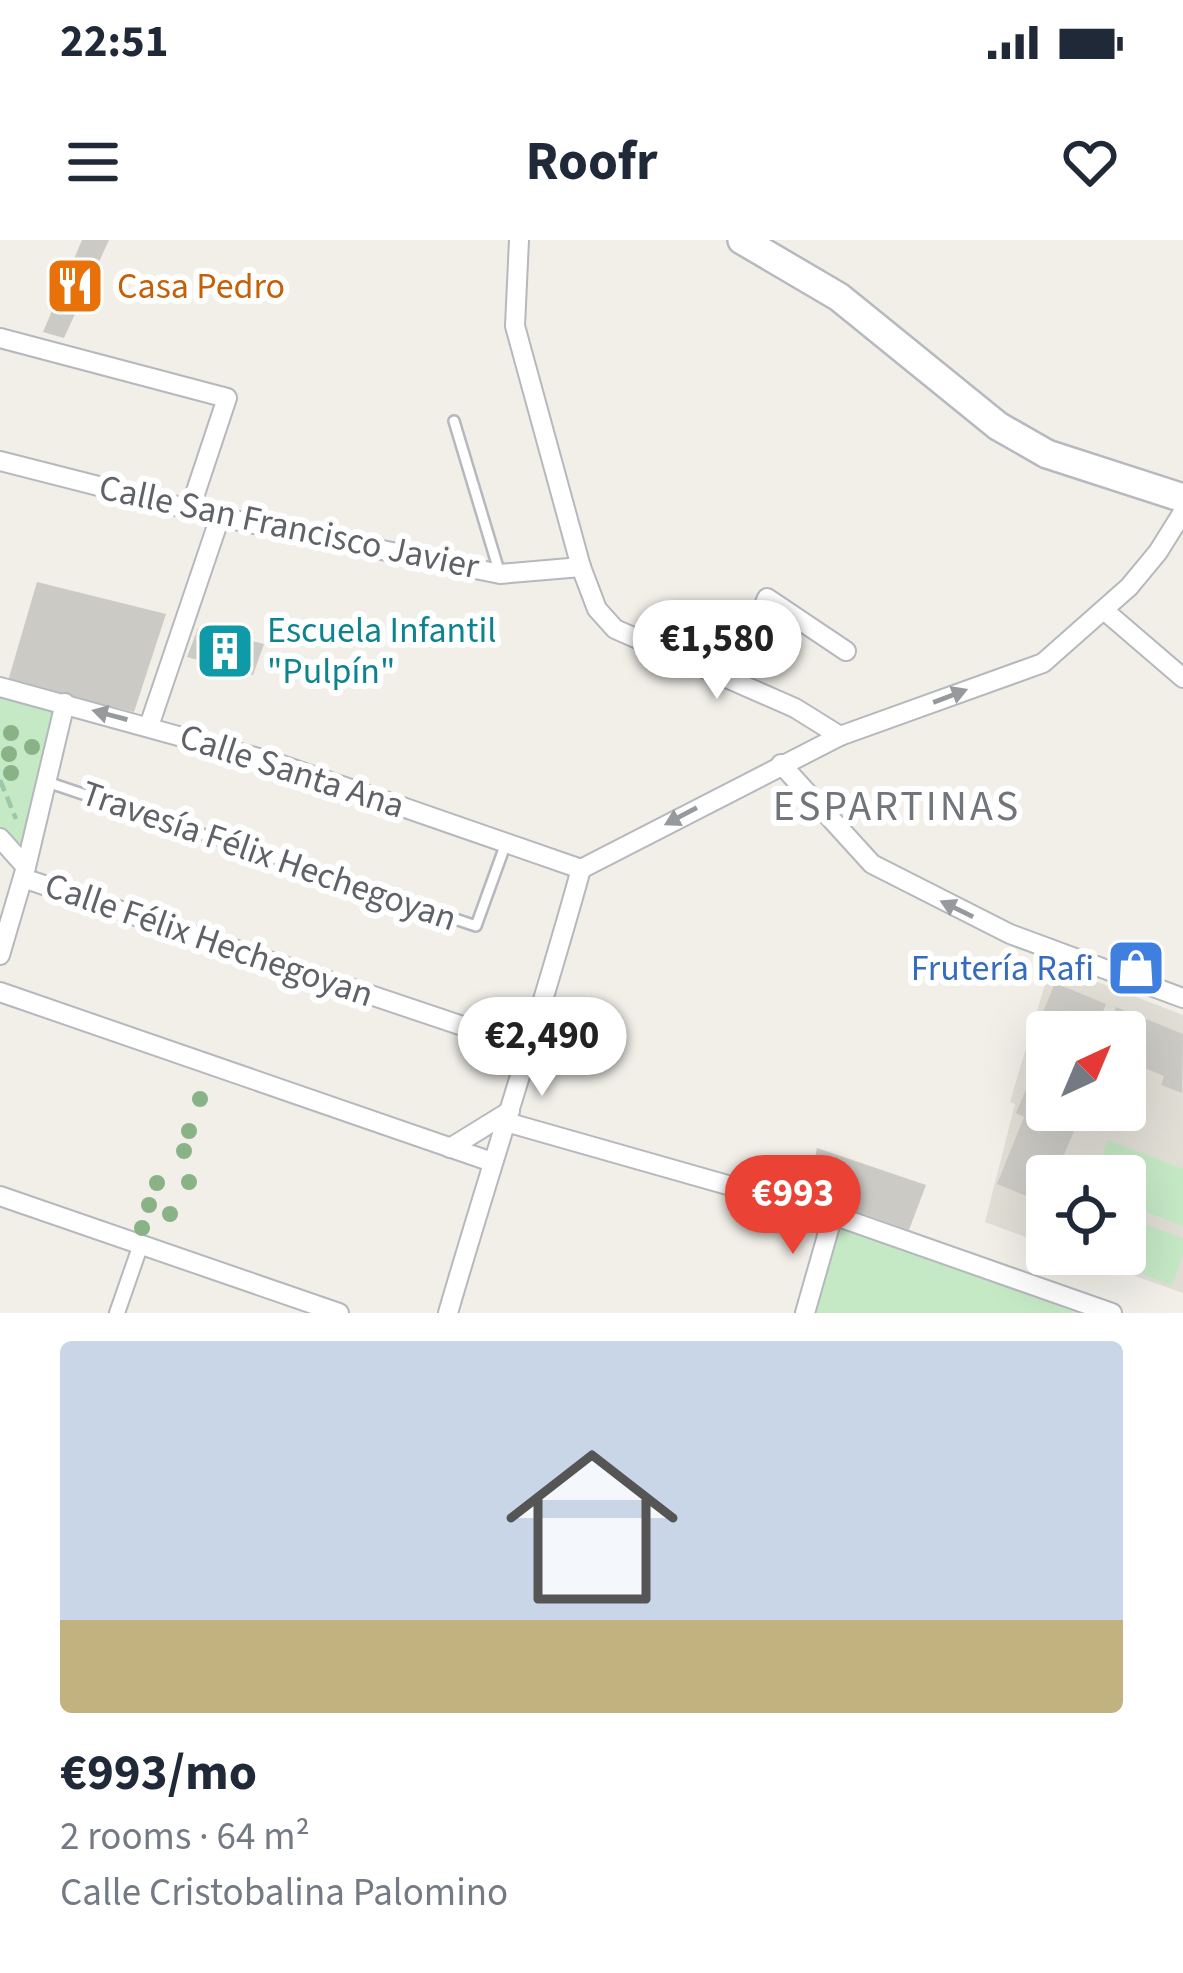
<!DOCTYPE html>
<html lang="en">
<head>
<meta charset="utf-8">
<style>
  :root { --surface:#fff; --page:#f6f6f7; --text:#1f2937; --muted:#747a83; --accent:#ea4335 }
  body { margin:0; font-family:"Source Sans 3",sans-serif; background:var(--page); color:var(--text); height:100vh; display:flex; flex-direction:column; font-size:45px; white-space:nowrap }
  * { box-sizing:border-box; margin:0 }
  p { font-size:39px; color:var(--muted) }
  .icon { flex:none; width:66px; height:66px; fill:none; stroke:currentColor; stroke-width:2; stroke-linecap:round; stroke-linejoin:round }
  .map { position:relative; height:1073px; overflow:hidden }
  .side { display:flex; flex-direction:column; background:var(--surface); flex:1 }
  .side>* { flex:none }
  .needle { width:78px; rotate:44deg }
  .buttons { position:absolute; left:1026px; top:771px; display:grid; gap:24px }
  .buttons a { display:grid; place-items:center; width:120px; height:120px; border-radius:12px; background:var(--surface); box-shadow:0 12px 48px #0002; font-size:60px }
  .price { position:absolute; translate:-50% -102px; padding:0 27px; border-radius:42px; background:#fff; color:#222; font-size:39px; line-height:78px; filter:drop-shadow(0 3px 6px #0008) }
  .price::after { content:''; position:absolute; left:50%; top:72px; width:36px; height:27px; margin-left:-18px; background:inherit; clip-path:polygon(0 0,100% 0,50% 100%) }
  .price.active { background:var(--accent); color:#fff }
  ul { padding:0; list-style:none }
  li { display:grid; align-content:center; gap:24px; height:636px; padding:0 60px }
  li span { display:grid; place-items:center; height:372px; border-radius:12px; color:#555 }
  li>.icon { margin-inline-start:auto }
  span .icon { width:216px; height:216px; fill:#fffc; stroke-width:1 }
  li b { font-size:51px }
  .status { display:flex; justify-content:space-between; align-items:center; height:84px; padding:0 60px; background:var(--surface); direction:ltr }
  .status svg { height:33px; fill:currentColor }
  header { display:flex; justify-content:space-between; align-items:center; height:156px; padding:0 60px; background:var(--surface); font-size:54px; font-weight:700 }
  .map>svg:first-child { display:block }
</style>
</head>
<body>
<div class="status"><b>22:51</b><svg viewBox="0 0 49 12"><path d="M0 12V9h3v3zM5 12V6h3v6zM10 12V3h3v9zM15 12V0h3v12zM26 1h20v11H26zM47 4h2v5h-2z"/></svg></div>
<header><svg class="icon" aria-label="menu" viewBox="0 0 24 24"><path d="M4 6h16M4 12h16M4 18h16"/></svg>Roofr<svg class="icon" aria-label="heart" viewBox="0 0 24 24"><path d="M12 20l-8-8c-3-5 5-10 8-4 3-6 11-1 8 4z"/></svg></header>
<div class="map">
<svg width="1183" height="1073" viewBox="0 0 1183 1073">
  <rect width="100%" height="100%" fill="#f1efe8"/>
  <path fill="#e1ded6" fill-rule="evenodd" d="M1051 724 1183 775V1053L1073 1014H1125V936H1047V1005L985 982 1015 864 1010 862ZM1047 792H1125V870H1047Z"/>
  <g fill="#c5e8c5">
    <path d="M0 447 65 463 26 627 0 598Z"/>
    <path d="M1108 900 1183 929V986L1125 964V936H1095Z"/>
    <path d="M833 975 1112 1073H805Z"/>
    <path d="M1125 977 1183 998V1015L1172 1045 1087 1014H1125Z"/>
  </g>
  <g fill="#cccac5">
    <path d="M82 0H109L64 98 43 92Z"/>
    <path d="M37 342 166 374 134 472 8 441Z"/>
    <path d="M198 388 264 404 253 435 187 417Z"/>
    <path d="M1055 743 1106 764 1095 792H1047V870H1083L1055 936H1047L1044 963 997 944 1024 877 1016 873 1044 806 1031 801Z"/>
    <path d="M1116 767 1183 794 1182 853 1161 845 1164 836 1125 820V792H1106Z"/>
    <path d="M817 908 926 945 909 990 808 954Z"/>
  </g>
  <g fill="none" stroke-linecap="round" stroke-linejoin="round">
    <defs>
      <g id="service">
        <path d="M454 181 500 334"/>
        <path d="M47 542 476 686 506 603"/>
      </g>
      <path id="pedestrian" d="M117 1073 141 1004"/>
      <g id="minor">
        <path d="M519 0 515 86 581 327 597 369 615 389 795 468 840 496"/>
        <path d="M0 98 227 158 190 269"/>
        <path d="M0 221 220 277 500 334 581 327"/>
        <path d="M1105 371 1183 438"/>
        <path d="M733 440 767 358 846 411"/>
        <path d="M0 447 273 522 581 629"/>
        <path d="M149 486 220 277"/>
        <path d="M781 524 872 624 1010 694 1183 758"/>
        <path d="M0 598 26 627"/>
        <path d="M581 629 840 496 1043 423 1129 347 1158 312 1183 272"/>
        <path d="M23 638 531 809"/>
        <path d="M0 715 26 627 65 463"/>
        <path d="M0 752 492 922"/>
        <path d="M506 882 833 975 1112 1073"/>
        <path d="M450 908 510 871"/>
        <path d="M0 956 339 1073"/>
        <path d="M448 1073C491 925 540 778 581 629"/>
        <path d="M805 1073 833 975"/>
      </g>
      <path id="secondary" d="M742 0 839 57 998 186 1047 214 1183 258"/>
    </defs>
    <use href="#service" stroke="#b5b8bc" stroke-width="14"/>
    <use href="#pedestrian" stroke="#b5b8bc" stroke-width="18"/>
    <use href="#minor" stroke="#b5b8bc" stroke-width="22"/>
    <use href="#secondary" stroke="#b6babf" stroke-width="32"/>
    <path stroke="#9cc7a9" stroke-width="4.5" stroke-dasharray="12 6" stroke-linecap="butt" d="M0 540 16 579"/>
    <use href="#service" stroke="#fff" stroke-width="9"/>
    <use href="#pedestrian" stroke="#fff" stroke-width="14"/>
    <use href="#minor" stroke="#fff" stroke-width="18"/>
    <use href="#secondary" stroke="#fff" stroke-width="27"/>
  </g>
  <g fill="#89b387">
    <circle cx="11" cy="493" r="8"/>
    <circle cx="32" cy="507" r="8"/>
    <circle cx="9" cy="514" r="8"/>
    <circle cx="11" cy="533" r="8"/>
    <circle cx="200" cy="859" r="8"/>
    <circle cx="189" cy="891" r="8"/>
    <circle cx="184" cy="911" r="8"/>
    <circle cx="189" cy="942" r="8"/>
    <circle cx="157" cy="943" r="8"/>
    <circle cx="149" cy="965" r="8"/>
    <circle cx="170" cy="974" r="8"/>
    <circle cx="142" cy="988" r="8"/>
  </g>
  <defs><path id="oneway-solid" d="M-6-.8H1V-3.2L6.5 0L1 3.2V.8H-6Z" transform="scale(3)"/></defs>
  <g fill="#979a9d">
    <use href="#oneway-solid" transform="translate(950 456) rotate(-21)"/>
    <use href="#oneway-solid" transform="translate(110 475) rotate(-165)"/>
    <use href="#oneway-solid" transform="translate(681 576) rotate(152)"/>
    <use href="#oneway-solid" transform="translate(957 669) rotate(-154)"/>
  </g>
  <defs>
    <symbol id="restaurant-square" viewBox="-11 -11 22 22"><rect x="-9" y="-9" width="18" height="18" rx="4" fill="#e8710a" stroke="#fff"/><path d="M-5-6h1v4h1v-4h1v4h1v-4h1v5L-1.5 .5V6h-2V.5L-5-1ZM5-6V6H3V1.5H1.5Q1.5-4 5-6Z" fill="#fff"/></symbol>
    <symbol id="building-square" viewBox="-11 -11 22 22"><rect x="-9" y="-9" width="18" height="18" rx="4" fill="#0f9aa8" stroke="#fff"/><path d="M-4-6H4V6H1V3H-1V6H-4ZM-2.5-4.3h1.7v1.8h-1.7ZM.8-4.3h1.7v1.8H.8ZM-2.5-1h1.7V.8h-1.7ZM.8-1h1.7V.8H.8Z" fill="#fff"/></symbol>
    <symbol id="shop-square" viewBox="-11 -11 22 22"><rect x="-9" y="-9" width="18" height="18" rx="4" fill="#3f7fe0" stroke="#fff"/><path d="M-5-2.5h2.3a2.7 3.5 0 0 1 5.4 0H5L5.5 6h-11ZM-1.5-2.5h3a1.5 2.3 0 0 0-3 0Z" fill="#fff"/></symbol>
  </defs>
  <g fill-rule="evenodd">
    <use href="#restaurant-square" x="42" y="13" width="66" height="66"/>
    <use href="#building-square" x="192" y="378" width="66" height="66"/>
    <use href="#shop-square" x="1103" y="695" width="66" height="66"/>
  </g>
  <g text-anchor="middle" dominant-baseline="central" stroke-width="12" stroke-linejoin="round" paint-order="stroke">
    <g font-size="36" fill="#c56008" stroke="#fff" text-anchor="start">
      <text x="117" y="46">Casa Pedro</text>
    </g>
    <g font-size="36" fill="#5f6368" stroke="#fff">
      <text transform="translate(289 287) rotate(12)">Calle San Francisco Javier</text>
      <text transform="translate(292 531) rotate(18)">Calle Santa Ana</text>
      <text transform="translate(269 616) rotate(19)">Travesía Félix Hechegoyan</text>
      <text transform="translate(209 700) rotate(19)">Calle Félix Hechegoyan</text>
    </g>
    <g font-size="36" fill="#0d838f" stroke="#fff" text-anchor="start">
      <text x="267" y="390">Escuela Infantil<tspan x="267" dy="41">"Pulpín"</tspan></text>
    </g>
    <g font-size="36" fill="#366cbe" stroke="#fff" text-anchor="end">
      <text x="1094" y="728">Frutería Rafi</text>
    </g>
    <g font-size="42" letter-spacing="3" fill="#70757a" stroke="#fff">
      <text x="897" y="567">ESPARTINAS</text>
    </g>
  </g>
</svg>
<div class="buttons">
<a><svg class="needle" viewBox="-14 -14 28 28"><path d="M0-13l5 13h-10z" fill="#e53935"/><path d="M0 13l5-13h-10z" fill="#747a83"/></svg></a>
<a><svg class="icon" aria-label="locate" viewBox="0 0 24 24"><circle cx="12" cy="12" r="6"/><path d="M12 2v4M12 18v4M2 12h4M18 12h4"/></svg></a>
</div>
<b class="price" style="left:717px;top:462px">€1,580</b>
<b class="price" style="left:542px;top:859px">€2,490</b>
<b class="price active" style="left:793px;top:1017px">€993</b>
</div>
<section class="side">
<ul>
<li><span style="background:linear-gradient(#c9d6e8 75%,#c2b280 0)"><svg class="icon" aria-label="home" viewBox="0 0 24 24"><path d="M3 11l9-7 9 7M6 9v11h12V9"/></svg></span><div><b>€993/mo</b><p>2 rooms · 64 m²</p><p>Calle Cristobalina Palomino</p></div></li>
</ul>
</section>
</body>
</html>
